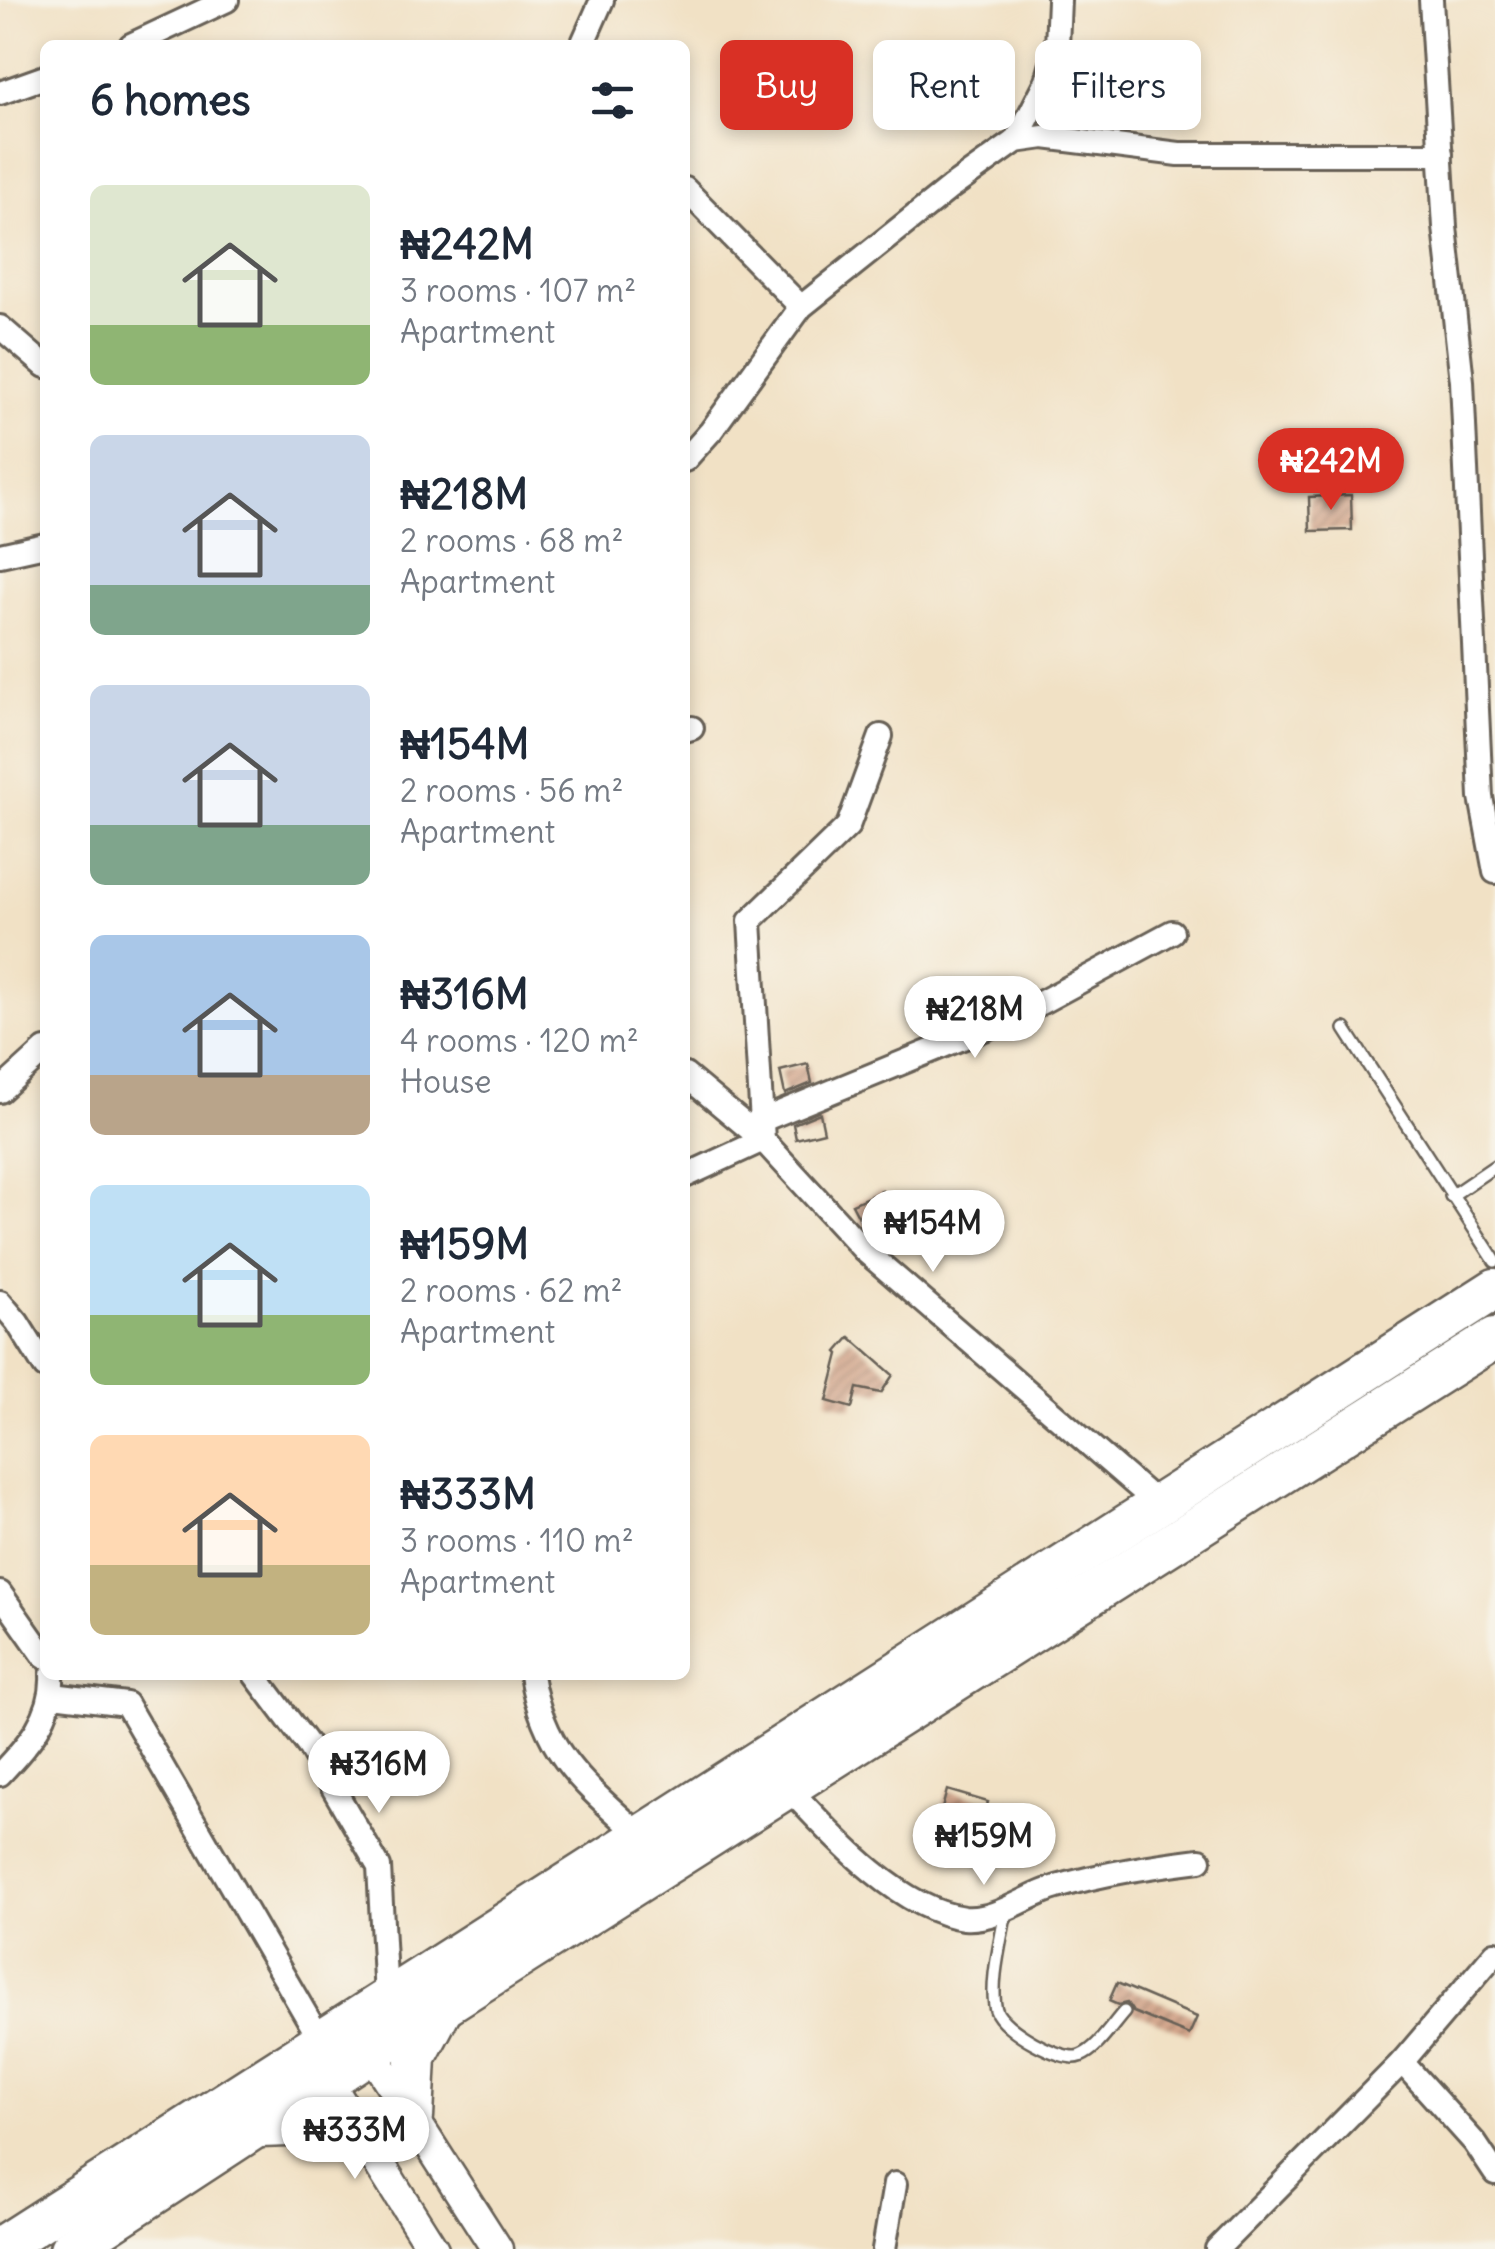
<!DOCTYPE html>
<html lang="en">
<head>
<meta charset="utf-8">
<style>
  :root { --surface:#fff; --page:#f6f6f7; --text:#1f2937; --muted:#747a83; --accent:#d93025 }
  body { margin:0; font-family:Delius,sans-serif; background:var(--page); color:var(--text); height:100vh; display:flex; flex-direction:column; font-size:38px; white-space:nowrap }
  * { box-sizing:border-box; margin:0 }
  p { font-size:32px; color:var(--muted) }
  .icon { flex:none; width:55px; height:55px; fill:none; stroke:currentColor; stroke-width:2; stroke-linecap:round; stroke-linejoin:round }
  .map { position:relative; flex:1; overflow:hidden }
  .drawer { position:absolute; left:40px; top:40px; width:650px; height:1640px; display:flex; flex-direction:column; background:var(--surface); border-radius:15px; box-shadow:0 5px 15px #0003 }
  .drawer>* { flex:none }
  .banner { position:absolute; left:720px; top:40px; width:625px; height:90px; display:flex; gap:20px }
  .price { position:absolute; translate:-50% -85px; padding:0 22px; border-radius:35px; background:#fff; color:#222; font-size:32px; line-height:65px; filter:drop-shadow(0 2px 5px #0008) }
  .price::after { content:''; position:absolute; left:50%; top:60px; width:30px; height:22px; margin-left:-15px; background:inherit; clip-path:polygon(0 0,100% 0,50% 100%) }
  .price.on { background:var(--accent); color:#fff }
  ul { padding:0; list-style:none }
  li { display:flex; align-items:center; gap:30px; height:250px; padding:0 50px }
  li span { display:grid; place-items:center; flex:none; width:280px; height:200px; border-radius:15px; color:#555 }
  li>.icon { margin-inline-start:auto }
  span .icon { width:120px; height:120px; fill:#fffc; stroke-width:1 }
  li b { font-size:42px }
  h2 { display:flex; justify-content:space-between; align-items:center; height:120px; padding:0 50px; font-size:42px }
  .chip { padding:0 35px; border-radius:15px; background:var(--surface); box-shadow:0 5px 15px #0003; font-size:35px; line-height:90px }
  .chip.on { background:var(--accent); color:#fff }
  .map>svg:first-child { display:block }
</style>
</head>
<body>
<div class="map">
<svg width="1495" height="2249" viewBox="0 0 1495 2249">
  <defs>
    <pattern id="building-hatch" width="6" height="6" patternUnits="userSpaceOnUse" patternTransform="scale(2.5)"><rect width="6" height="6" fill="#d1a388"/><path d="M-1 1l2-2M0 6l6-6M5 7l2-2" fill="none" stroke="#a9846e"/></pattern>
  </defs>
  <rect width="100%" height="100%" fill="#f7f3e8"/>
  <filter id="ink" filterUnits="userSpaceOnUse"><feTurbulence type="fractalNoise" baseFrequency=".01" numOctaves="2"/><feDisplacementMap in="SourceGraphic" scale="20" xChannelSelector="R" yChannelSelector="G"/><feConvolveMatrix kernelMatrix="1 2 1 2 8 2 1 2 1" color-interpolation-filters="sRGB"/></filter>
  <filter id="wash" filterUnits="userSpaceOnUse"><feTurbulence type="fractalNoise" baseFrequency=".0048" numOctaves="4" result="noise"/><feDisplacementMap in="SourceGraphic" scale="40" xChannelSelector="R" yChannelSelector="G"/><feGaussianBlur stdDeviation="2.25" result="paint"/><feColorMatrix in="noise" values="0 0 0 0 0 0 0 0 0 0 0 0 0 0 0 0 0 1.4 0 .05"/><feComposite in="paint" operator="in"/></filter>
  <g filter="url(#wash)">
    <rect width="100%" height="100%" fill="#f1e1c5"/>
    <g id="blocks">
      <g fill="url(#building-hatch)">
        <path d="M1351 495 1352 530 1310 531 1309 497Z"/>
        <path d="M808 1064 812 1083 785 1094 780 1071Z"/>
        <path d="M820 1113 824 1132 796 1139 793 1124Z"/>
        <path d="M882 1191 894 1217 865 1229 852 1204Z"/>
        <path d="M850 1337 893 1375 881 1393 857 1388 852 1408 827 1401 839 1354 837 1352Z"/>
        <path d="M947 1790 988 1802 978 1838 937 1827Z"/>
        <path d="M1117 1983 1197 2017 1189 2035 1133 2012 1127 2003 1118 2005 1109 2001Z"/>
      </g>
    </g>
  </g>
  <g filter="url(#ink)">
    <use href="#blocks" fill-opacity="0" stroke="#676157" stroke-width="2.5"/>
    <g fill="none" stroke-linecap="round" stroke-linejoin="round">
      <defs>
        <g id="lane">
          <path d="M1345 1029 1495 1261"/>
          <path d="M1451 1196 1495 1166"/>
          <path d="M1006 1910C1002 1937 989 1984 996 2010 1002 2029 1063 2063 1080 2056 1098 2049 1112 2025 1124 2012"/>
        </g>
        <g id="street">
          <path d="M1431 0 1445 227 1462 381 1481 797 1495 872"/>
          <path d="M131 45 227 0"/>
          <path d="M582 45 602 0"/>
          <path d="M0 93 45 77"/>
          <path d="M1016 141 1047 81 1057 46 1059 0"/>
          <path d="M685 189 801 307"/>
          <path d="M0 327 45 366"/>
          <path d="M685 460 711 431 801 307 950 188 1016 141 1044 137 1179 154H1441"/>
          <path d="M0 555 45 545"/>
          <path d="M685 730 692 728"/>
          <path d="M685 1075 763 1140 864 1250 1158 1504"/>
          <path d="M0 1091 45 1050"/>
          <path d="M750 1125 1016 1016 1172 932"/>
          <path d="M685 1176 763 1140 750 921 848 826 881 736"/>
          <path d="M0 1302 17 1322 45 1367"/>
          <path d="M0 1593 45 1657"/>
          <path d="M255 1675 310 1748 379 1867 386 1998"/>
          <path d="M531 1675C544 1754 584 1784 640 1835"/>
          <path d="M53 1695 126 1704 321 2041"/>
          <path d="M0 1774C27 1746 54 1716 52 1675"/>
          <path d="M789 1789C831 1834 899 1910 964 1918 997 1921 1027 1895 1057 1887 1104 1873 1152 1866 1200 1860"/>
          <path d="M1402 2062 1475 2143 1495 2173"/>
          <path d="M884 2249 895 2184"/>
          <path d="M1217 2249 1402 2062 1495 1953"/>
        </g>
        <g id="secondary">
          <path d="M361 2037 497 2249"/>
          <path d="M317 2065 433 2249"/>
        </g>
        <g id="highway">
          <path d="M413 2117 416 2057 442 2008"/>
          <path d="M260 2127 316 2125 365 2141"/>
          <path d="M0 2247 1495 1289"/>
          <path d="M70 2249 371 2052 1495 1338"/>
        </g>
      </defs>
      <use href="#lane" stroke="#676157" stroke-width="16"/>
      <use href="#street" stroke="#676157" stroke-width="28"/>
      <use href="#secondary" stroke="#676157" stroke-width="35"/>
      <use href="#highway" stroke="#676157" stroke-width="45"/>
      <use href="#lane" stroke="#fff" stroke-width="11"/>
      <use href="#street" stroke="#fff" stroke-width="22"/>
      <use href="#secondary" stroke="#fff" stroke-width="30"/>
      <use href="#highway" stroke="#fff" stroke-width="40"/>
    </g>
  </g>
</svg>
<b class="price on" style="left:1331px;top:513px">₦242M</b>
<b class="price" style="left:975px;top:1061px">₦218M</b>
<b class="price" style="left:933px;top:1275px">₦154M</b>
<b class="price" style="left:379px;top:1816px">₦316M</b>
<b class="price" style="left:984px;top:1888px">₦159M</b>
<b class="price" style="left:355px;top:2182px">₦333M</b>
<div class="banner">
<a class="chip on">Buy</a>
<a class="chip">Rent</a>
<a class="chip">Filters</a>
</div>
<section class="drawer">
<h2>6 homes<svg class="icon" aria-label="filters" viewBox="0 0 24 24"><path d="M4 7h16M4 17h16"/><circle cx="9" cy="7" r="2"/><circle cx="15" cy="17" r="2"/></svg></h2>
<ul>
<li><span style="background:linear-gradient(#dfe7d0 70%,#8fb573 0)"><svg class="icon" aria-label="home" viewBox="0 0 24 24"><path d="M3 11l9-7 9 7M6 9v11h12V9"/></svg></span><div><b>₦242M</b><p>3 rooms · 107 m²</p><p>Apartment</p></div></li>
<li><span style="background:linear-gradient(#c9d6e8 75%,#7fa58c 0)"><svg class="icon" aria-label="home" viewBox="0 0 24 24"><path d="M3 11l9-7 9 7M6 9v11h12V9"/></svg></span><div><b>₦218M</b><p>2 rooms · 68 m²</p><p>Apartment</p></div></li>
<li><span style="background:linear-gradient(#c9d6e8 70%,#7fa58c 0)"><svg class="icon" aria-label="home" viewBox="0 0 24 24"><path d="M3 11l9-7 9 7M6 9v11h12V9"/></svg></span><div><b>₦154M</b><p>2 rooms · 56 m²</p><p>Apartment</p></div></li>
<li><span style="background:linear-gradient(#a9c7e8 70%,#b9a48a 0)"><svg class="icon" aria-label="home" viewBox="0 0 24 24"><path d="M3 11l9-7 9 7M6 9v11h12V9"/></svg></span><div><b>₦316M</b><p>4 rooms · 120 m²</p><p>House</p></div></li>
<li><span style="background:linear-gradient(#bfe0f5 65%,#8fb573 0)"><svg class="icon" aria-label="home" viewBox="0 0 24 24"><path d="M3 11l9-7 9 7M6 9v11h12V9"/></svg></span><div><b>₦159M</b><p>2 rooms · 62 m²</p><p>Apartment</p></div></li>
<li><span style="background:linear-gradient(#ffd9b3 65%,#c2b280 0)"><svg class="icon" aria-label="home" viewBox="0 0 24 24"><path d="M3 11l9-7 9 7M6 9v11h12V9"/></svg></span><div><b>₦333M</b><p>3 rooms · 110 m²</p><p>Apartment</p></div></li>
</ul>
</section>
</div>
</body>
</html>
